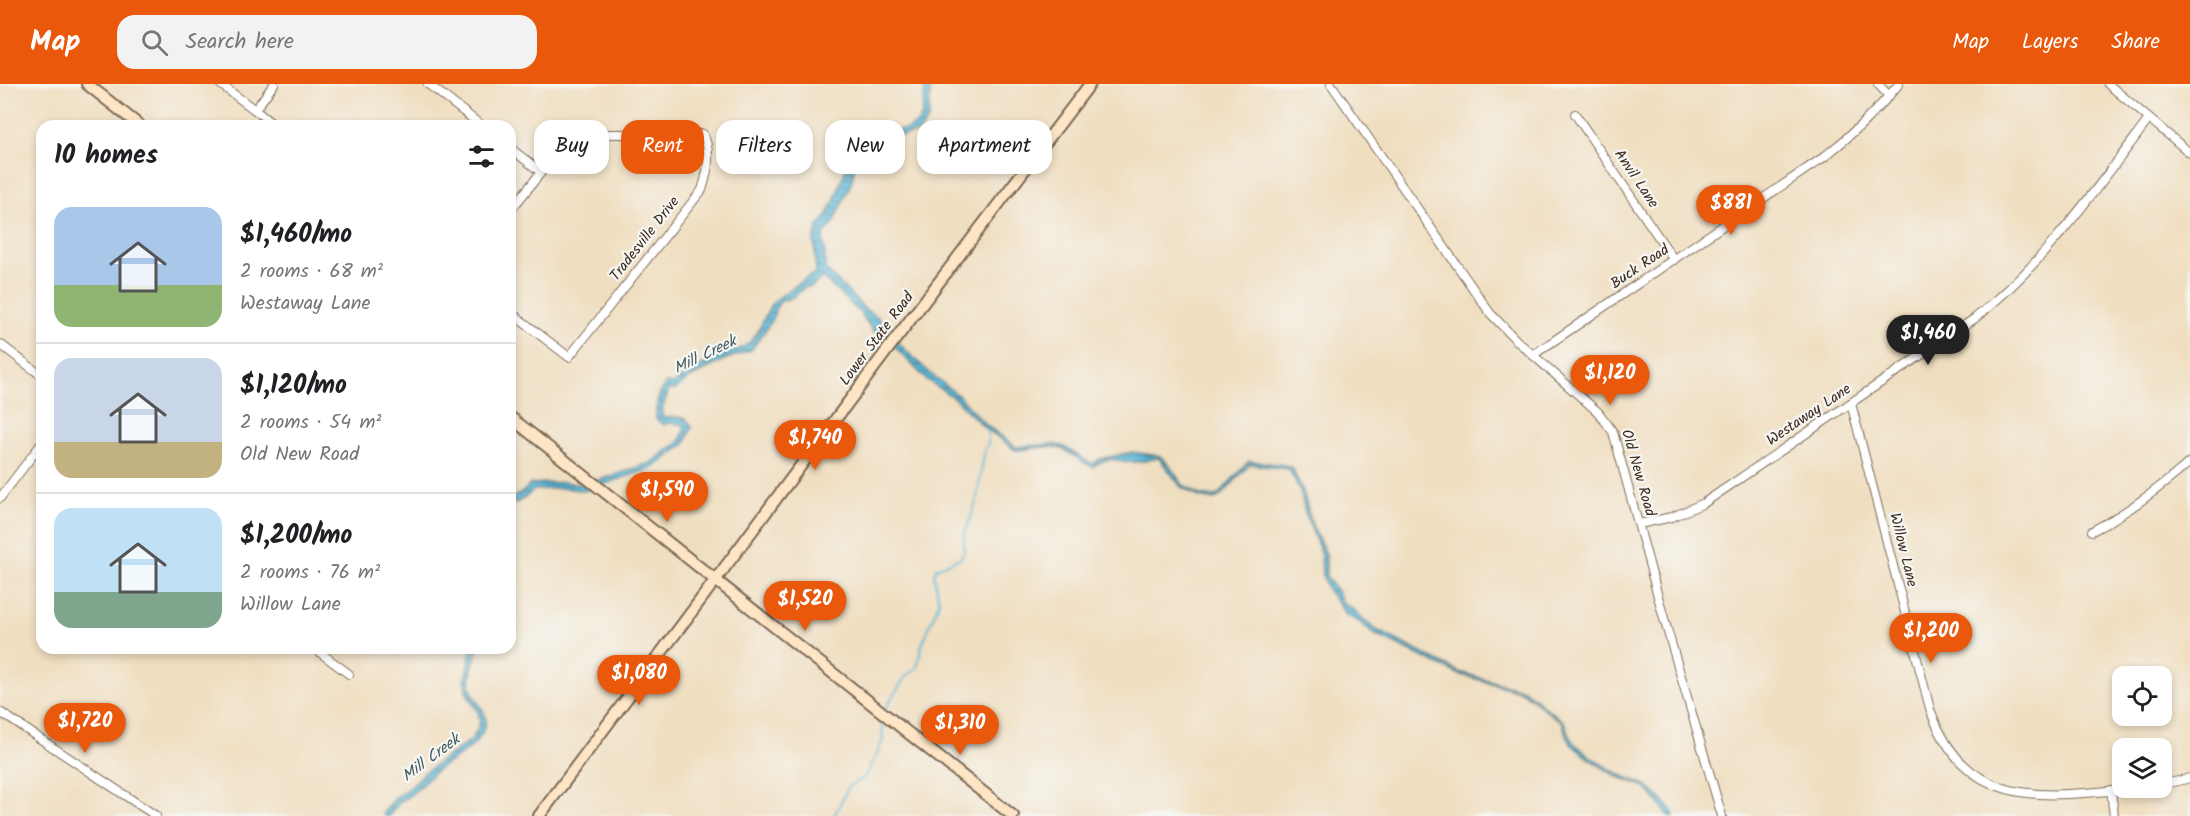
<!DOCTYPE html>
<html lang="en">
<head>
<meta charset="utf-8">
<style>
  :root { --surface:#fff; --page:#f2f2f2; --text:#202124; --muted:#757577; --line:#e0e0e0; --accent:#ea580c }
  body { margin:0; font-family:Kalam,sans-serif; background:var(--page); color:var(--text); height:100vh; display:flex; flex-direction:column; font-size:22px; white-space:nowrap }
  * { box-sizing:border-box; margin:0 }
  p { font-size:20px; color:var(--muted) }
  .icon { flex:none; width:33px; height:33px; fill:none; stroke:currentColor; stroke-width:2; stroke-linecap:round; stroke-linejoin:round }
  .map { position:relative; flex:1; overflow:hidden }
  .details { position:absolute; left:36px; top:36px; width:480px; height:534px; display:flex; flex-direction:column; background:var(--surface); border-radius:18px; box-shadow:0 3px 9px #0003 }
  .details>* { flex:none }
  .banner { position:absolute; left:534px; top:36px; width:570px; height:54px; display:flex; gap:12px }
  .fabs { position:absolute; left:2112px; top:582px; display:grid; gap:12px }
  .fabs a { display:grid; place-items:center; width:60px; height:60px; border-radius:12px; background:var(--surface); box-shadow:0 3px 9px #0003; font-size:30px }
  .price { position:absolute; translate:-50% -51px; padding:0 14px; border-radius:21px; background:var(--accent); color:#fff; font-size:20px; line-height:39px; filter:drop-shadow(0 2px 3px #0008) }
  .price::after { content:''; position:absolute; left:50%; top:36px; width:18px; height:14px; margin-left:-9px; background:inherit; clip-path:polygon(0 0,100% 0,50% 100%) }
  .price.on { background:#222; color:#fff }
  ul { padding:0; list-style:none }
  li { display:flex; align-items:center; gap:18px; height:150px; padding:0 18px }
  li+li { border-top:2px solid var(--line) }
  li span { display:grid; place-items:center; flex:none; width:168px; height:120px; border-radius:18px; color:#555 }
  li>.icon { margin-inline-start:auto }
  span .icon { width:72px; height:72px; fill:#fffc; stroke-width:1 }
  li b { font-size:26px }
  h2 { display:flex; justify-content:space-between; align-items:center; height:72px; padding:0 18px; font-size:26px }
  .pill { padding:0 21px; border-radius:18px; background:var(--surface); box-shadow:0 3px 9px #0003; font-size:21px; line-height:54px }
  .pill.on { background:var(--accent); color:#fff }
  header { display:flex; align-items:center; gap:36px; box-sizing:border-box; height:84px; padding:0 30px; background:var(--accent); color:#fff }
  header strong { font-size:28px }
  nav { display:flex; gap:33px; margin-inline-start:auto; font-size:21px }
  .search { width:420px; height:54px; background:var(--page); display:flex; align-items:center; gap:15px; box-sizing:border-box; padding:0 21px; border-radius:18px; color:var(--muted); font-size:22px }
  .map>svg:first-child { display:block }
</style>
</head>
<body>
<header>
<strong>Map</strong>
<div class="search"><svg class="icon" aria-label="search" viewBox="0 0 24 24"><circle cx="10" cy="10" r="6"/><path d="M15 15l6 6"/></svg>Search here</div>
<nav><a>Map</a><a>Layers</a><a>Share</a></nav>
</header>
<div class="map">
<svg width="2190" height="732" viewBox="0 0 2190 732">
  <defs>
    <pattern id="water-rules" width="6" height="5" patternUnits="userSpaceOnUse" patternTransform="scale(1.5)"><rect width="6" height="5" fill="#55b4d4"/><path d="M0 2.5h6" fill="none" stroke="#4893ab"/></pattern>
  </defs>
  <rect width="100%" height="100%" fill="#f6f6f2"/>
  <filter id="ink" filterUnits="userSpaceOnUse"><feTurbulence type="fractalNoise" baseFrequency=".0167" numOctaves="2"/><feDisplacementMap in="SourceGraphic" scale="12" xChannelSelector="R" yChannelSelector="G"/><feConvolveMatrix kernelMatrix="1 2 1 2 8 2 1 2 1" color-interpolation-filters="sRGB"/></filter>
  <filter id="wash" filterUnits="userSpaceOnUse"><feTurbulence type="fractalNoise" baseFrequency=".008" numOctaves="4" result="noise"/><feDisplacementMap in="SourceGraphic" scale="24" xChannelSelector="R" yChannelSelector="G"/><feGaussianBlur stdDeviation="1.35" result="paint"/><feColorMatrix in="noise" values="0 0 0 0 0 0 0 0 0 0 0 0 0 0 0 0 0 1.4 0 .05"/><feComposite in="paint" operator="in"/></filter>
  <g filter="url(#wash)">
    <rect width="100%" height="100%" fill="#f0dec0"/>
    <g fill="url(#water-rules)" stroke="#486f79" stroke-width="1.5">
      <path d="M925 0H929L930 5 929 34 919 48 888 55 863 68 855 81 852 97 834 139 825 149 823 157 825 165V185L866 226 878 233 891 252 932 291 958 311 985 340 1016 363 1052 360 1063 362 1092 380 1100 375 1132 368 1160 372 1170 382 1183 401 1200 411 1214 413 1219 410 1249 377 1284 381 1291 383 1303 406 1312 441 1326 470V492L1337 507 1343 519 1353 525 1373 544 1459 588 1524 606 1564 638 1573 658 1591 673 1618 690 1641 699 1651 705 1672 726 1674 732H1669L1649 707 1640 701 1616 692 1589 675 1571 660 1562 639 1523 608 1458 590 1374 550 1358 537 1347 532 1327 505 1322 491 1321 469 1306 432 1300 407 1289 385 1250 380 1221 412 1214 416 1199 413 1181 403 1159 374C1150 375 1143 378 1134 378 1115 379 1113 369 1093 383 1082 380 1075 371 1064 366 1050 359 1030 366 1015 366L983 342 954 314 927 296 889 257 873 247 862 231 822 193 813 202 804 204 793 213 780 218 776 224 772 236 765 247 751 266 724 276 690 294 675 306H669L663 322 662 332 664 334 678 333 686 335 692 343 685 360 653 384 584 407 565 404 534 406 523 415 510 422V414L520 410 531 400 565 398 584 401 650 379 680 357 685 344 682 340 670 339 663 341 656 335C655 322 658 310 666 299L673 300C688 289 704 279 721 271 729 267 739 267 746 261 759 251 763 235 770 222 773 216 806 194 814 190L816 188 814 156 818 142 826 133 834 117 848 78 855 68 876 54 892 47 907 45 918 39 922 31Z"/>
      <path d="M471 564 478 565C474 576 468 593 471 605 476 621 492 628 483 647 475 666 455 673 439 685 430 691 424 700 415 707 406 715 394 720 390 732H384L383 729 396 713 412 701 424 689 472 655 478 644 480 637 478 628 466 608 465 597Z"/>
    </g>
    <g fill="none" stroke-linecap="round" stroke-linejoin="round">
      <g stroke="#55b4d4" stroke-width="2">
        <path d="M885 625 906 592 917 584 922 561 939 518 934 491 936 484 960 474 964 468V452L976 418 985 365 988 360V346"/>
        <path d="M834 732 849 702 864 694 878 668 883 655 881 633"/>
      </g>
    </g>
  </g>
  <g filter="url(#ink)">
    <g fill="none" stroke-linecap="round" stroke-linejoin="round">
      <defs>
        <g id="street">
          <path d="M220 0 255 26"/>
          <path d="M274 0 255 26 275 42"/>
          <path d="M428 0 482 42"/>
          <path d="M1331 0 1490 229 1517 257 1598 328 1613 348 1665 538 1722 732"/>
          <path d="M1878 0 1889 12"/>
          <path d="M2108 0 2190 69"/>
          <path d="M1575 30 1674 176"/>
          <path d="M510 64 541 88"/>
          <path d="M510 127 563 61 575 54 597 50H703C712 67 708 88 702 106L569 273 510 228"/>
          <path d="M0 260 42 292"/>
          <path d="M1533 271 1824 73C1852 51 1876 28 1899 0"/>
          <path d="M1851 319 1930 625C1968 730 2048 712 2137 704"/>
          <path d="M0 414 42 359"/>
          <path d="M1639 440 1672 433 1704 419 1974 235C2042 182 2097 104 2149 35"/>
          <path d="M2092 447C2127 429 2160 404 2190 378"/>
          <path d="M314 564 349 590"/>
          <path d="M0 628 156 732"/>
          <path d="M2162 701 2190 694"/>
          <path d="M2111 706 2114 732"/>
        </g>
        <g id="secondary">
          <path d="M87 0 140 42"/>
          <path d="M510 333 1013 732"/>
          <path d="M539 732 891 261 1090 0"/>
        </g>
      </defs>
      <use href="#street" stroke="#7a6957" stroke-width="10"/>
      <use href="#secondary" stroke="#7a6957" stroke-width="14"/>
      <use href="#street" stroke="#fff" stroke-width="8"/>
      <use href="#secondary" stroke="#fde5c5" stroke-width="10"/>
    </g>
  </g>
  <g text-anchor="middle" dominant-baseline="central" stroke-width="4.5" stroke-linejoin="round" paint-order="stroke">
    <g font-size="15" fill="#3b2a1e" stroke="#f6f6f2">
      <text transform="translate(1636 95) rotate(56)">Anvil Lane</text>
      <text transform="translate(645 155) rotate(-52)">Tradesville Drive</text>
      <text transform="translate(1640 183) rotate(-34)">Buck Road</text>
      <text transform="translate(877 255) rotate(-53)">Lower State Road</text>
      <text transform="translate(1809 331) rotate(-34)">Westaway Lane</text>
      <text transform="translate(1638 389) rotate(74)">Old New Road</text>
      <text transform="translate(1903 466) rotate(76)">Willow Lane</text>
    </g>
    <g font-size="16" font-style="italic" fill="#445a5e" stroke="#f6f6f2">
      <text transform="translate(705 271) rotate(-26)">Mill Creek</text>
      <text transform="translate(431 674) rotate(-37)">Mill Creek</text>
    </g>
  </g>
</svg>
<div class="fabs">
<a><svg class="icon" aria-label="locate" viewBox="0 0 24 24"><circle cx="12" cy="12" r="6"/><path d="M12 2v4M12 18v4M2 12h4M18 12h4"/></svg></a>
<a><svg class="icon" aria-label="layers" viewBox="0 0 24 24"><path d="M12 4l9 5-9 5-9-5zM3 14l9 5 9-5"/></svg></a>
</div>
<b class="price" style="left:1731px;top:152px">$881</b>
<b class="price on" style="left:1928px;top:282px">$1,460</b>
<b class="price" style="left:1610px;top:322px">$1,120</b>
<b class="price" style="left:815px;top:387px">$1,740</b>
<b class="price" style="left:667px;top:439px">$1,590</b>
<b class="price" style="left:805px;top:548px">$1,520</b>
<b class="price" style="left:1931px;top:580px">$1,200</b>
<b class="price" style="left:639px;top:622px">$1,080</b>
<b class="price" style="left:85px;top:670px">$1,720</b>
<b class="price" style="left:960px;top:672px">$1,310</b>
<div class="banner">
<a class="pill">Buy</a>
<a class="pill on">Rent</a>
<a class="pill">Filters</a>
<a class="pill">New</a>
<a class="pill">Apartment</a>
</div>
<section class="details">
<h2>10 homes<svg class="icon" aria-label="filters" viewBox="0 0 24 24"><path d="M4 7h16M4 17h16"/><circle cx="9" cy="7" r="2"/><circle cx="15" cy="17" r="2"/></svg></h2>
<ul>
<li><span style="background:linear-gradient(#a9c7e8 65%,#8fb573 0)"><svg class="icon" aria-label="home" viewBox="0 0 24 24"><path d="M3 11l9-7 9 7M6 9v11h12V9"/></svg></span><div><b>$1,460/mo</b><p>2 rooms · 68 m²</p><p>Westaway Lane</p></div></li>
<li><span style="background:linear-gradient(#c9d6e8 70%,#c2b280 0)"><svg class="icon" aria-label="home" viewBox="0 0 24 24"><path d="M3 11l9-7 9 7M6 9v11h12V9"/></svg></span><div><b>$1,120/mo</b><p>2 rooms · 54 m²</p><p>Old New Road</p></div></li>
<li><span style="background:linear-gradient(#bfe0f5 70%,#7fa58c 0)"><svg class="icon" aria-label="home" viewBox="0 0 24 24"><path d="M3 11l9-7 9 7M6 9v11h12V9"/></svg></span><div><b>$1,200/mo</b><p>2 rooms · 76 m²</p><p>Willow Lane</p></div></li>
</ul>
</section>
</div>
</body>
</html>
